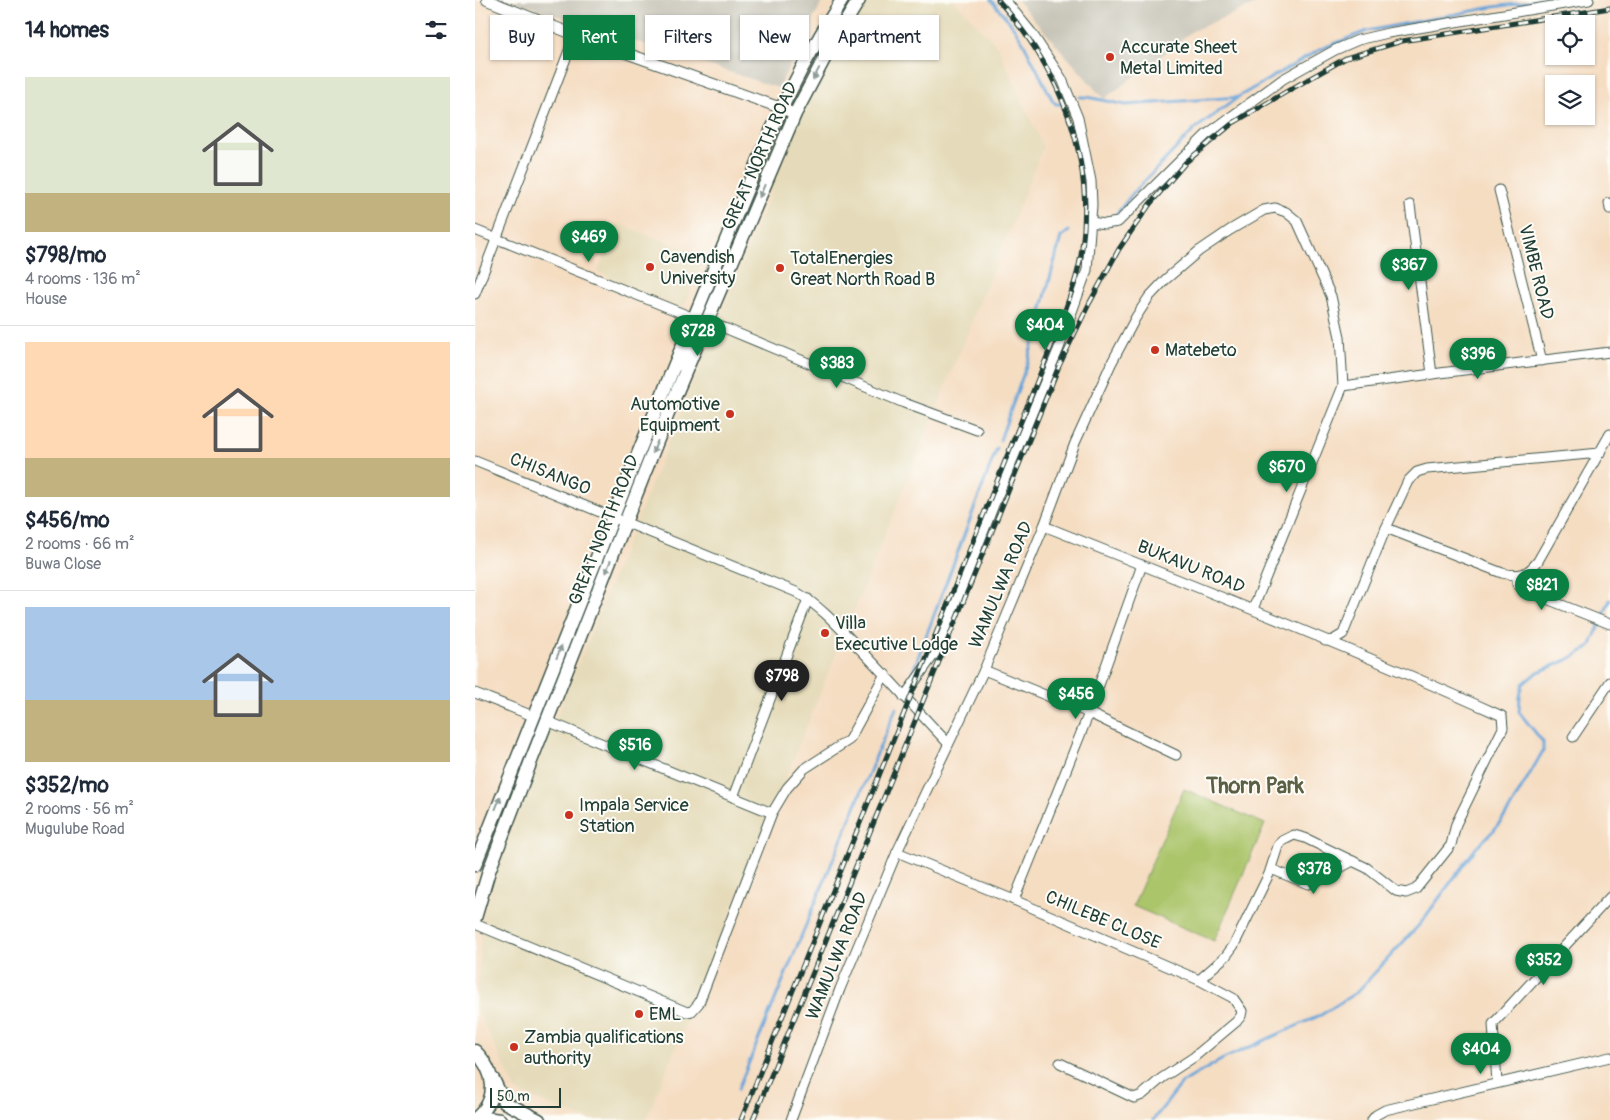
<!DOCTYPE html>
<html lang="en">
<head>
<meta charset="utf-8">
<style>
  :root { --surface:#fff; --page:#f2f2f3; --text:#1f2937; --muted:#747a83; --line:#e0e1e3; --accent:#0b8043 }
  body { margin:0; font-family:Pangolin,sans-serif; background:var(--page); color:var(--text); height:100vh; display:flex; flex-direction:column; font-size:19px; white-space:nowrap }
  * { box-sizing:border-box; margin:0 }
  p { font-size:16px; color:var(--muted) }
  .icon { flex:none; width:28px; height:28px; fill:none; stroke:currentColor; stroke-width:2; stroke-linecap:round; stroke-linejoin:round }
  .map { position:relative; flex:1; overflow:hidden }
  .details { display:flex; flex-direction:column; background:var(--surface); width:475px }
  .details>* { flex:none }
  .hud { position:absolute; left:15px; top:15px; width:475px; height:45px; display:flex; gap:10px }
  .controls { position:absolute; left:1070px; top:15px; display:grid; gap:10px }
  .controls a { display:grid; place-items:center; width:50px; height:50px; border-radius:0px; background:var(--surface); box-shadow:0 1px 4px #0004; font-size:25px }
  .scale { position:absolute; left:15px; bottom:12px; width:71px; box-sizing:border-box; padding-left:5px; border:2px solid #1f3d34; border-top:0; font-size:14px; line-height:18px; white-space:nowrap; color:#1f3d34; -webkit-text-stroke:4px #fdfcf7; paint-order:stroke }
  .price { position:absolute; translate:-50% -42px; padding:0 11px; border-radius:18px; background:var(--accent); color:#fff; font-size:16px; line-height:32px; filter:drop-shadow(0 1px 2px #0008) }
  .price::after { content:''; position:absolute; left:50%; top:30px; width:15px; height:11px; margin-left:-8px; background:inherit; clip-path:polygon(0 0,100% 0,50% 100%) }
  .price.selected { background:#222; color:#fff }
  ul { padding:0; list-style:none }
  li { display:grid; align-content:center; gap:10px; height:265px; padding:0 25px }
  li+li { border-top:1px solid var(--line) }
  li span { display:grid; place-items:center; height:155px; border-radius:0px; color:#555 }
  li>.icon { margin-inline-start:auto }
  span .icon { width:90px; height:90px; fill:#fffc; stroke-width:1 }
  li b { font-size:21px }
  h2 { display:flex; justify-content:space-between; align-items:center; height:60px; padding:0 25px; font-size:21px }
  .chip { padding:0 18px; border-radius:0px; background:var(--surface); box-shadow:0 1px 4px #0004; font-size:18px; line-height:45px }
  .chip.selected { background:var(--accent); color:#fff }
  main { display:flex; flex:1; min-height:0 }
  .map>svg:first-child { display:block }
</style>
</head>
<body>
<main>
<section class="details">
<h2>14 homes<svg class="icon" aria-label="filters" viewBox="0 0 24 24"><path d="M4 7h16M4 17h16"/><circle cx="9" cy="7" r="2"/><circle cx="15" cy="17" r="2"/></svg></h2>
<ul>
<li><span style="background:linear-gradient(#dfe7d0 75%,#c2b280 0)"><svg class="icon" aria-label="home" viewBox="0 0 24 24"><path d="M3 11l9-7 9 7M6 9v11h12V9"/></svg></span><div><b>$798/mo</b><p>4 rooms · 136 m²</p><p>House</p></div></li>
<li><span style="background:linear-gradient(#ffd9b3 75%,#c2b280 0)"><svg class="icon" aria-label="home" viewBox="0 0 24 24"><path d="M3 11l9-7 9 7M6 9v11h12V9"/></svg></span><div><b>$456/mo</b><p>2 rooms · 66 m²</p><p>Buwa Close</p></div></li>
<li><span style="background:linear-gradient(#a9c7e8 60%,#c2b280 0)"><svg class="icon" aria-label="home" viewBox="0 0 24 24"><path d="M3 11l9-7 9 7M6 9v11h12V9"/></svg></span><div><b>$352/mo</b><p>2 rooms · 56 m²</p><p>Mugulube Road</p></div></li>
</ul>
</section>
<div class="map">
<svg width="1135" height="1120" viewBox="0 0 1135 1120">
  <rect width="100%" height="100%" fill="#fdfcf7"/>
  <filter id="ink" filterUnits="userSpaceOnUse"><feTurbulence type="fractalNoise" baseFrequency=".02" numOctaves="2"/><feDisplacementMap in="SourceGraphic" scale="10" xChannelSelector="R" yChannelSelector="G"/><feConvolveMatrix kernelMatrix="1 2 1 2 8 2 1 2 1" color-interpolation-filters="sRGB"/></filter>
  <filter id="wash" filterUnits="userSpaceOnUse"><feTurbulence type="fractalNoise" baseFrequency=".0096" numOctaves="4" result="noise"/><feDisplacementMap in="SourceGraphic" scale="20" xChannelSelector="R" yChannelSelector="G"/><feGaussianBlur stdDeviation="1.12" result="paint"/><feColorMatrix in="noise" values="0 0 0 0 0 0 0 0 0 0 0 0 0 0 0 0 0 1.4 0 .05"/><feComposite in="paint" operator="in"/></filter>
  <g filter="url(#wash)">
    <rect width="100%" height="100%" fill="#f5ddc2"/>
    <g fill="#e5dbba">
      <path d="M392 0H479L523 47 568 147 171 1120H114L42 1092 1 1008 8 915 41 816 330 108Z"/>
      <path d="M142 223 229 257 208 309 123 272Z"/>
    </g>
    <g fill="#c7c5b8">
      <path d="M35 0H348L303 88Z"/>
      <path d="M542 0H790L717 31 681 60 629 99Z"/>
    </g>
    <path fill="#abc56b" stroke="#658150" d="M709 789 790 824 739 941 658 906Z"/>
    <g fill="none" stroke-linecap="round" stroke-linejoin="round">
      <g stroke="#67a4d8" stroke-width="3">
        <path d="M516 0 535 22 548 42 578 101 581 104H586"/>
        <path d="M605 97H612L651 105 763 97 846 49 892 31 1018 7 1072 0"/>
        <path d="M639 217 659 192 720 129 762 98"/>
        <path d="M525 440 552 364 586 237 594 231"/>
        <path d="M436 676 522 448"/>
        <path d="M263 1089 421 708"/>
        <path d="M678 1120 708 1082 748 1059 846 1015 882 992 945 924 1001 848 1019 830 1034 810 1068 751V742L1044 712 1045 696 1048 684 1061 673 1092 660 1115 647 1135 600"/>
      </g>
    </g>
  </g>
  <g filter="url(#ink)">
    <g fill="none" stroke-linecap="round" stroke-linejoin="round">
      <defs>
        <g id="minor">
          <path d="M1024 190 1067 361"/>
          <path d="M1134 203 1135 209"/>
          <path d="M935 205 957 374"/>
          <path d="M616 222 630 224 643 222 731 135 808 79 860 50 883 40 913 33 1114 0"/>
          <path d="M0 230 219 318"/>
          <path d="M0 294 100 35"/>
          <path d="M228 324 232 322 252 329 429 403 502 430"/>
          <path d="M203 366 209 358 217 341"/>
          <path d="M868 386 957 374 1135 352"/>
          <path d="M0 461 321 592C345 606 362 625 381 645 413 677 442 711 473 743"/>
          <path d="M569 526C722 587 876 648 1027 716L1028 728 981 824 976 845 941 889 931 893 921 891 892 868 830 838 819 835 807 841 803 846 794 874 759 945 751 956 724 980"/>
          <path d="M911 528 1027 573C1044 577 1052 575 1063 561L1135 434"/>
          <path d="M1042 575V584L1049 590 1135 624"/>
          <path d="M850 641 858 640 868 634 911 528 933 481 942 472 952 469 1125 453"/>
          <path d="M509 670 614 713 701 755"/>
          <path d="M0 693 58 716"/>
          <path d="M429 697 463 649 518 507 584 348 612 270 617 205 616 181 603 118 587 79 556 32 530 0"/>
          <path d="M1098 737 1135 682"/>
          <path d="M258 797 333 599"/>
          <path d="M297 813 312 788 329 769 374 740 410 674"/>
          <path d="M422 852 539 900 724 980 758 998 767 1011 766 1016 761 1022 719 1057 687 1078 667 1095 659 1098 585 1063"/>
          <path d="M796 869 833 884 837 883 878 861"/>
          <path d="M539 900 614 713 667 565"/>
          <path d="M0 924 212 1012 217 1011 224 1003 297 813 72 721"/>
          <path d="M1022 1083 1018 1024 1135 897"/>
          <path d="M316 1120 365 989 422 852 509 670 569 526 600 443 636 364 661 317 674 297 691 279 724 251 755 230 789 210 800 208 811 212 822 221 856 296 865 337 868 386 778 609"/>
          <path d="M897 1120 901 1115 910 1110 1135 1057"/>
        </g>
        <path id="tertiary" d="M12 0 100 35 306 108 320 114"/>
        <g id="primary">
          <path d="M0 865 165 449 293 138C314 90 339 44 367 0"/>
          <path d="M0 918 14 871 56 761 198 401 320 114 357 44 384 0"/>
          <path d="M0 1051C20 1071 25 1099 0 1119"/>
          <path d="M18 1079 29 1102 64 1120"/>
          <path d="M3 1117 25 1120"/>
        </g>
      </defs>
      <use href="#minor" stroke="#3f5549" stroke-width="11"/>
      <use href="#tertiary" stroke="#3f5549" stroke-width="12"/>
      <use href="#primary" stroke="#3f5549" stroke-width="15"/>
      <use href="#minor" stroke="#fff" stroke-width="9"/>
      <use href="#tertiary" stroke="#fff" stroke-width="10"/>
      <use href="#primary" stroke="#fff" stroke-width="12"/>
      <defs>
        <g id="rail">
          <path d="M266 1120 585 324C594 299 604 274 607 248 620 155 584 68 523 0"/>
          <path d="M278 1120 584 366 614 304 644 249 675 204 711 162 758 123 816 89 871 58 927 41 1135 8"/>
        </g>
      </defs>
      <use href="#rail" stroke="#1f3d34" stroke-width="5"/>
      <use href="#rail" stroke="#fdfcf7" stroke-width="3" stroke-dasharray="9" stroke-linecap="butt"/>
    </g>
    <defs><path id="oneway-solid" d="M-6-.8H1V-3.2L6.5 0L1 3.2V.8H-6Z" transform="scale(1.25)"/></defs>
    <g fill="#8f9e9a">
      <use href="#oneway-solid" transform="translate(341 74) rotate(118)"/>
      <use href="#oneway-solid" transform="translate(287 191) rotate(113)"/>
      <use href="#oneway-solid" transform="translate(180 447) rotate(112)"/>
      <use href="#oneway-solid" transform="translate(133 567) rotate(112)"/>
      <use href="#oneway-solid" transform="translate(84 652) rotate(-68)"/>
      <use href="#oneway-solid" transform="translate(23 803) rotate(-68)"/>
    </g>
  </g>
  <g fill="#c8321e" stroke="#fdfcf7" stroke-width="2">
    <circle cx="635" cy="57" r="5"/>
    <circle cx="175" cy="267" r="5"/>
    <circle cx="305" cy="268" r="5"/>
    <circle cx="680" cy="350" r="5"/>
    <circle cx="255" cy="414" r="5"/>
    <circle cx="350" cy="633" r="5"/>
    <circle cx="94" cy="815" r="5"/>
    <circle cx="164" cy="1014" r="5"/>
    <circle cx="39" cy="1047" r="5"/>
  </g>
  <g text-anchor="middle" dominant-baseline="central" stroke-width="4" stroke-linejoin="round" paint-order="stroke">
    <g font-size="18" fill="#1f3d34" stroke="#fdfcf7" text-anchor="start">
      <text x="645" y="47">Accurate Sheet<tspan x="645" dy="21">Metal Limited</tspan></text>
      <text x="185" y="257">Cavendish<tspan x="185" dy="21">University</tspan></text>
      <text x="315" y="258">TotalEnergies<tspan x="315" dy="21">Great North Road B</tspan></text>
      <text x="690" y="350">Matebeto</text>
      <text x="245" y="404" text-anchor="end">Automotive<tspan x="245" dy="21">Equipment</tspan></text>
      <text x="360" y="623">Villa<tspan x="360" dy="21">Executive Lodge</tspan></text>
      <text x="104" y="805">Impala Service<tspan x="104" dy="21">Station</tspan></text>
      <text x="174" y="1014">EML</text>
      <text x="49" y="1037">Zambia qualifications<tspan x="49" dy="21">authority</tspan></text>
    </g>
    <g font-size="18" fill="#1f3d34" stroke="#fdfcf7">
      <text transform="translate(285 156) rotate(-66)">GREAT NORTH ROAD</text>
      <text transform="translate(1061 272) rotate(76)">VIMBE ROAD</text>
      <text transform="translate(75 474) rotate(22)">CHISANGO</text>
      <text transform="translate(129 530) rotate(-68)">GREAT NORTH ROAD</text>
      <text transform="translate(716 567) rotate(22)">BUKAVU ROAD</text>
      <text transform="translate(526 585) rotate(-67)">WAMULWA ROAD</text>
      <text transform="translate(628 920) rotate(23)">CHILEBE CLOSE</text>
      <text transform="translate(362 956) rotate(-68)">WAMULWA ROAD</text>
    </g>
    <g font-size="22" font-weight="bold" fill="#5b6045" stroke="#fdfcf7">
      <text x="780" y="786">Thorn Park</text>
    </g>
  </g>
</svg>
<div class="controls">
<a><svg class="icon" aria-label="locate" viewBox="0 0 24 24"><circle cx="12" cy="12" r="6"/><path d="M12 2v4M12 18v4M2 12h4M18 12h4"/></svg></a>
<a><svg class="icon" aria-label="layers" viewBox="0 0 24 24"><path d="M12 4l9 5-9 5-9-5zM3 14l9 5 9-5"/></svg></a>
</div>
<div class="scale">50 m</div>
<b class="price" style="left:114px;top:263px">$469</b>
<b class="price" style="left:934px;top:291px">$367</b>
<b class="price" style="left:570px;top:351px">$404</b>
<b class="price" style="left:223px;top:357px">$728</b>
<b class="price" style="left:1003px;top:380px">$396</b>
<b class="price" style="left:362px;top:389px">$383</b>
<b class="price" style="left:812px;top:493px">$670</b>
<b class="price" style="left:1067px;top:611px">$821</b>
<b class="price selected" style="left:307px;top:702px">$798</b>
<b class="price" style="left:601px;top:720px">$456</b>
<b class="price" style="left:160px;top:771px">$516</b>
<b class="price" style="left:839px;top:895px">$378</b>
<b class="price" style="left:1069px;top:986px">$352</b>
<b class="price" style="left:1006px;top:1075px">$404</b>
<div class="hud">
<a class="chip">Buy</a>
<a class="chip selected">Rent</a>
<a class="chip">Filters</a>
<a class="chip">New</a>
<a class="chip">Apartment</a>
</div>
</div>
</main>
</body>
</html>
